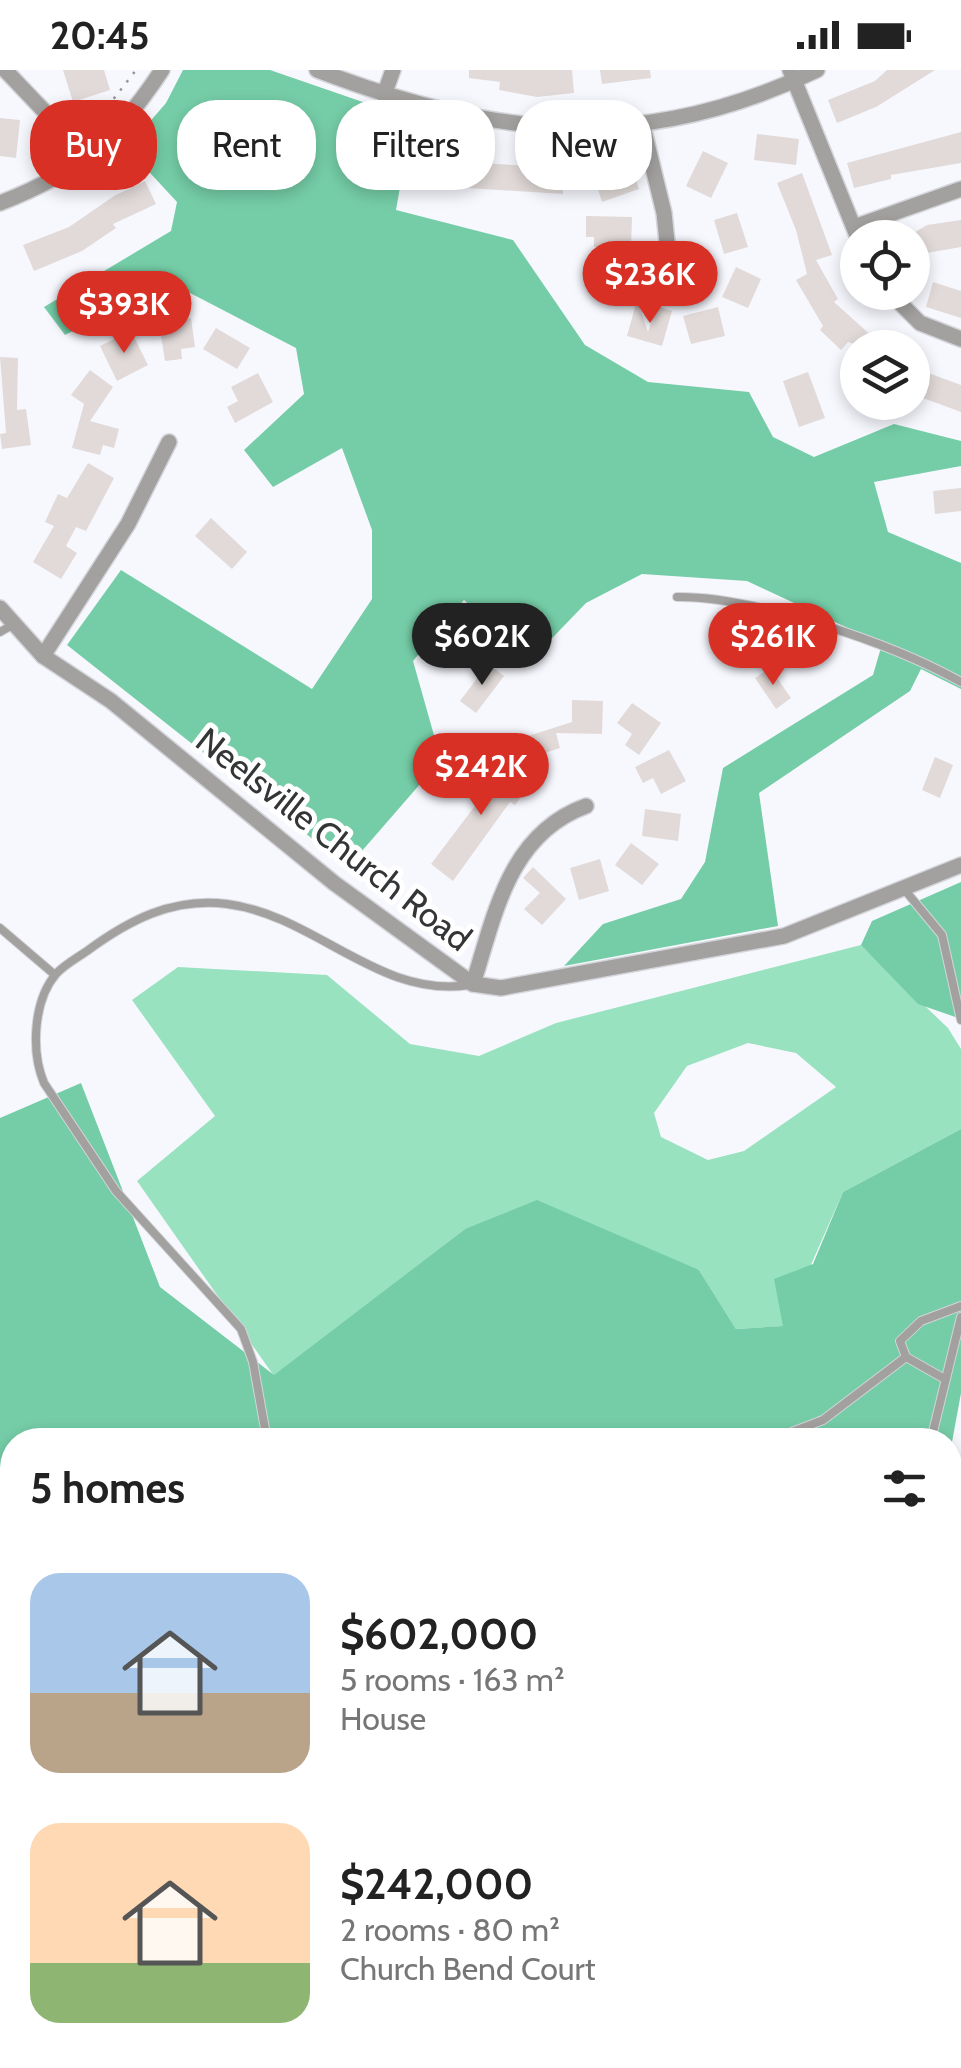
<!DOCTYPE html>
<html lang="en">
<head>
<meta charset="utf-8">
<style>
  :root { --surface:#fff; --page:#f2f2f2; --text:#222; --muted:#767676; --accent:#d93025 }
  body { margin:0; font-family:Cabin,sans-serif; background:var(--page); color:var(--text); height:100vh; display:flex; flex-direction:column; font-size:38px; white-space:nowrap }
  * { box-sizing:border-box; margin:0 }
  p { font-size:32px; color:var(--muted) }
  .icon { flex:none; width:55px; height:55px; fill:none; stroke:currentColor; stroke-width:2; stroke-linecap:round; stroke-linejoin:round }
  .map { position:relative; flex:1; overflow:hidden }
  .details { position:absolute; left:0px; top:1358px; width:962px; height:642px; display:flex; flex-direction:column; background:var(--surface); border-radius:40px 40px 0 0; box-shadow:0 5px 15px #0003 }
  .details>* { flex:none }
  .banner { position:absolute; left:30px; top:30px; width:902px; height:90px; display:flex; gap:20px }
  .tools { position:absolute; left:840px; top:150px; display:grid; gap:20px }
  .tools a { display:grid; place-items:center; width:90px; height:90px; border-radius:50%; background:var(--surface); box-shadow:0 5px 15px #0003; font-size:50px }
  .price { position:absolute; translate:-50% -85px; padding:0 22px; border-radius:35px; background:var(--accent); color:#fff; font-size:32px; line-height:65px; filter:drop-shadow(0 2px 5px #0008) }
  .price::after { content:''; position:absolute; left:50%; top:60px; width:30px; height:22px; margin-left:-15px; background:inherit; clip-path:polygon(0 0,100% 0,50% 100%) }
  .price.current { background:#222; color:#fff }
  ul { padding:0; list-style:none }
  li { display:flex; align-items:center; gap:30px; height:250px; padding:0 30px }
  li span { display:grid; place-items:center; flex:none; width:280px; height:200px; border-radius:30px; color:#555 }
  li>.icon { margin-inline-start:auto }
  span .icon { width:120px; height:120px; fill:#fffc; stroke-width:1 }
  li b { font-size:42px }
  h2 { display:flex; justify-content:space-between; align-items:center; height:120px; padding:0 30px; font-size:42px }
  .chip { padding:0 35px; border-radius:40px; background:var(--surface); box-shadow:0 5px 15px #0003; font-size:35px; line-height:90px }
  .chip.current { background:var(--accent); color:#fff }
  .status { display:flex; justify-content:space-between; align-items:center; height:70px; padding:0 50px; background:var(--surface); direction:ltr }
  .status svg { height:28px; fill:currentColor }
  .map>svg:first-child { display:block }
</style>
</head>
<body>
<div class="status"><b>20:45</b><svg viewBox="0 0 49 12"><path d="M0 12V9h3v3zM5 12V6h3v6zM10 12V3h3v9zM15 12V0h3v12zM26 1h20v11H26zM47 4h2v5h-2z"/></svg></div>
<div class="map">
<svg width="961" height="1998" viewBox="0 0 961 1998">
  <rect width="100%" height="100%" fill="#f7f8fe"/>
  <path fill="#99e2c0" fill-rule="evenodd" d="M861 875 948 958 961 979V1059L843 1122 784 1256 736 1259 699 1200 465 1159 274 1306 137 1111 215 1046 132 930 178 897 327 905 410 974 479 986 556 953ZM748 973 796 983 836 1017 744 1081 708 1090 661 1067 654 1043 687 996Z"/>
  <g fill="#75cda7">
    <path d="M183 0H270L412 49 396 140 513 170 585 275 648 312 749 322 773 367 814 387 894 354 961 371V396L874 412 888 462 961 493V619L921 599 910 621 759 723 778 856 564 896 603 854 681 829 705 792 723 698 873 605 882 574 747 511 642 504 586 533 530 591 464 530 413 591 441 690 348 797 67 575 121 500 312 619 372 529V460L342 378 273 417 244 380 304 324 296 278 167 211 65 265 44 237 171 161 177 132 127 78 166 33Z"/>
    <path d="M961 812V949L918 934 861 875 872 851Z"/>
    <path d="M81 1013 160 1217 274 1305 465 1159 537 1130 699 1200 736 1259 783 1256 774 1209 813 1194 843 1122 961 1059V1323L950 1383V1370H12V1988H867L859 1998H0V1048Z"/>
  </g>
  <g fill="#e1dad9">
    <path d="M63 0H104L110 20 73 32Z"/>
    <path d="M469 0H572L574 23 537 27 499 20 500 12 469 8Z"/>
    <path d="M600 0H650L651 8 602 14Z"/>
    <path d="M887 0H935L876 37 837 53 828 30 875 11Z"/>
    <path d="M0 48 20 50 16 88 0 86Z"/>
    <path d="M961 62V93L891 105V109L854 118 847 93Z"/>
    <path d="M757 64 799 69 796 95 754 90Z"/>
    <path d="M423 78 464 83 462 92 563 98V124L467 118 468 110 420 104Z"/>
    <path d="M703 81 728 93 711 128 686 116Z"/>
    <path d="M619 92 623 105 633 101 639 119 602 132 592 101Z"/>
    <path d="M802 103 832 185 816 190 838 229 834 232 874 268 865 278 848 272 841 280 820 260 823 256 796 210 807 204 796 160 777 113Z"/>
    <path d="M145 111 156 134 113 154 116 158 82 181 34 201 23 175 69 157 114 126Z"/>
    <path d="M737 143 748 177 724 184 714 150Z"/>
    <path d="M586 146 632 147 631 178 594 177V167H586Z"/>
    <path d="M961 150V177L927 183 912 191V164L927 155Z"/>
    <path d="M622 189 635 224 606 234 593 199Z"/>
    <path d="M736 197 761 209 748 238 722 227Z"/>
    <path d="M933 212 961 221V248L926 237Z"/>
    <path d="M637 230 648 262 656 236 672 241 662 276 627 266Z"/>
    <path d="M718 237 725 266 691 274 683 246Z"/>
    <path d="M191 248 195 277 181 279 182 289 165 291 159 253Z"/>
    <path d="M216 258 250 278 237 299 203 279Z"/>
    <path d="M131 261 148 295 117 311 100 276Z"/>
    <path d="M0 287 18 288 17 340 26 339 31 375 2 379 0 364 6 363Z"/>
    <path d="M912 297 961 315V342L912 324Z"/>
    <path d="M90 300 113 317 90 351 119 359 114 378 103 375 100 385 72 378 84 334 71 325Z"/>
    <path d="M808 302 825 348 799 357 783 311Z"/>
    <path d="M258 303 273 332 235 353 227 337 238 331 231 317Z"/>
    <path d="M88 393 114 408 86 461 76 457 66 476 77 483 61 509 33 492 54 456 45 452 58 424 67 428Z"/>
    <path d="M961 418V441L935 444 933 421Z"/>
    <path d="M211 448 247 482 232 499 195 466Z"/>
    <path d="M488 594 504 606 476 643 460 631Z"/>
    <path d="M770 598 791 628 776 639 755 608Z"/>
    <path d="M572 630 603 631 602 664 556 663 560 678 526 689 519 669 572 652Z"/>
    <path d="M632 633 661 653 639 685 625 675 632 664 617 653Z"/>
    <path d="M669 680 686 711 661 724 653 708 643 713 635 697Z"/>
    <path d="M505 685 526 701 514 716 524 723 515 735 510 732 453 811 431 794 490 716 484 712Z"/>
    <path d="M935 687 953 695 940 728 922 720Z"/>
    <path d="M645 739 681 744 678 771 642 766Z"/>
    <path d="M631 773 659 794 642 815 615 795Z"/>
    <path d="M600 789 609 821 579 830 570 798Z"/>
    <path d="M533 797 566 829 542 855 524 839 540 823 523 808Z"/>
  </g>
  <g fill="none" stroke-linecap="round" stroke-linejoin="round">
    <defs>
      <g id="service">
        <path d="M677 527C755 526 893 574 961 612"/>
        <path d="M0 562 14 554"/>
        <path d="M904 819 942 865 961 950"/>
        <path d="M0 858 55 905"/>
        <path d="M943 1308 906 1287 900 1271 921 1251 961 1236"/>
        <path d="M267 1370 253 1292 241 1259 116 1121 44 1013C31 982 33 931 56 904 64 895 77 888 87 881 129 850 173 827 227 834 315 845 379 929 469 915"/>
        <path d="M789 1370 792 1362 823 1350 906 1287"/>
        <path d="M931 1370 961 1247"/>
        <path d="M0 1451 12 1449"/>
        <path d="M440 1998 451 1988"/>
      </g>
      <g id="minor">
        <path d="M5 0 88 87"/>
        <path d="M317 0C493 67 642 85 817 0"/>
        <path d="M790 0 858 168"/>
        <path d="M384 25 393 0"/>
        <path d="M642 53 664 143 669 191"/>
        <path d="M0 133C78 103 116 70 162 0"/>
        <path d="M854 157 961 119"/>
        <path d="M889 222 920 253 961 269"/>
        <path d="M0 538 43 586 111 631 334 813 473 914 501 918 784 866 961 795"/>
        <path d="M43 586 128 454 169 372"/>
        <path d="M473 914C495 844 509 764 586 736"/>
        <path d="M950 1975 961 1963"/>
        <path d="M935 1998 941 1988"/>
      </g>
    </defs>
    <use href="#service" stroke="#d4d5da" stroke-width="10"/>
    <use href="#minor" stroke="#d4d5da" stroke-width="18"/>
    <path stroke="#95969a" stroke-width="2.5" stroke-dasharray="2.5 8" stroke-linecap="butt" d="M88 62 136 0"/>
    <use href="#service" stroke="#a3a19f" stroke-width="8"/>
    <use href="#minor" stroke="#a3a19f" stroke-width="15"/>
  </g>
  <g text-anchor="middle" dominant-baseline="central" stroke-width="10" stroke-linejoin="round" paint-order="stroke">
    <g font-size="35" fill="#343537" stroke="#fff">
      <text transform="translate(334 769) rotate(38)">Neelsville Church Road</text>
    </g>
  </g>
</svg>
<div class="tools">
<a><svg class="icon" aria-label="locate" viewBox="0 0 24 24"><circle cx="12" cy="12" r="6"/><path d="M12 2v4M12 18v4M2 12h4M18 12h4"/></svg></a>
<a><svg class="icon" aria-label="layers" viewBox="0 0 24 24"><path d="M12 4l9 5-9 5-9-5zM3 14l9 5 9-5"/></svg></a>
</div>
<b class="price" style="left:650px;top:256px">$236K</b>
<b class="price" style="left:124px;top:286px">$393K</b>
<b class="price current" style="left:482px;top:618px">$602K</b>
<b class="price" style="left:773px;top:618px">$261K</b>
<b class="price" style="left:481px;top:748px">$242K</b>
<div class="banner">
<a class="chip current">Buy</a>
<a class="chip">Rent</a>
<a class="chip">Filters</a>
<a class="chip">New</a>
</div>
<section class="details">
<h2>5 homes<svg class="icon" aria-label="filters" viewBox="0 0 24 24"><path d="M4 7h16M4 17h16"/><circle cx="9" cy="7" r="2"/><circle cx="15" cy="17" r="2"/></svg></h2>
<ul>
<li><span style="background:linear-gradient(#a9c7e8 60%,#b9a48a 0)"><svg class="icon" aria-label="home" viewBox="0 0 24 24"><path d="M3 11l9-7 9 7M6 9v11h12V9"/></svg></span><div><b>$602,000</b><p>5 rooms · 163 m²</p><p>House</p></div></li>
<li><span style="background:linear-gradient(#ffd9b3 70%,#8fb573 0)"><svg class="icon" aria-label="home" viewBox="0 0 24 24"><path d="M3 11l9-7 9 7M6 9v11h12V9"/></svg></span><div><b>$242,000</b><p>2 rooms · 80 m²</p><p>Church Bend Court</p></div></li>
</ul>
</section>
</div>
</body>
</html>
